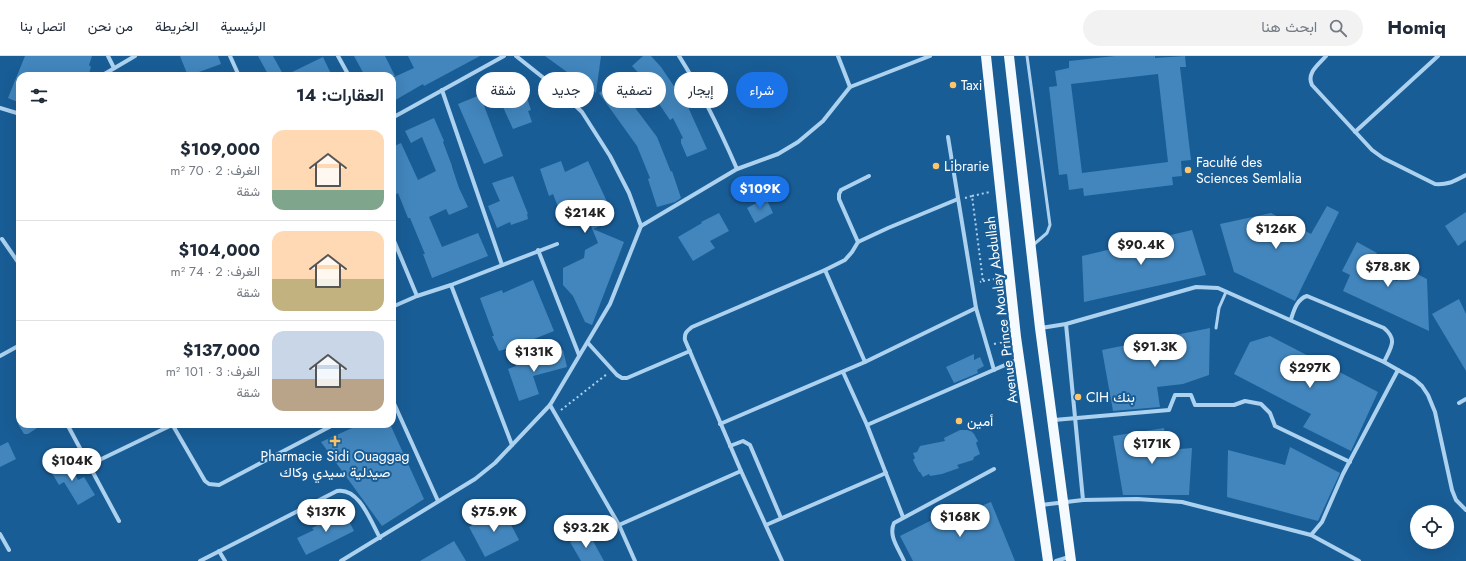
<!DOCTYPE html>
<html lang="ar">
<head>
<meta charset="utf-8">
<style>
  :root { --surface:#fff; --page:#f2f2f3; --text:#1f2937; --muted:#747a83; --line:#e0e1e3; --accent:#1a73e8 }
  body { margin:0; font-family:Jost,Vazirmatn,sans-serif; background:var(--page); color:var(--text); direction:rtl; height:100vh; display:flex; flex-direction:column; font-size:15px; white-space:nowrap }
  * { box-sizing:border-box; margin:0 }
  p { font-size:13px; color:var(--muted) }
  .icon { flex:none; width:22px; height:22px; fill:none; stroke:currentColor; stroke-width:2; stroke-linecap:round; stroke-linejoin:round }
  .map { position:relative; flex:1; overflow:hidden; direction:ltr }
  .sheet { position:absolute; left:16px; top:16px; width:380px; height:356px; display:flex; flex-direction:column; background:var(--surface); border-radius:12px; box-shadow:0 4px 16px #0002; direction:rtl }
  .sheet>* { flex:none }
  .hud { position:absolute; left:408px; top:16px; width:380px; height:36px; direction:rtl; display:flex; gap:8px }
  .buttons { position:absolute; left:1410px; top:449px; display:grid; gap:8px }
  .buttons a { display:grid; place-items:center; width:44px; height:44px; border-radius:50%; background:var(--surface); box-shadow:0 4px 16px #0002; font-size:20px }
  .price { position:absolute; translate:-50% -34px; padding:0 9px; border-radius:14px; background:#fff; color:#222; font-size:13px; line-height:26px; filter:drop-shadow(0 1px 2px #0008) }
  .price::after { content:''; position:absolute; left:50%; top:24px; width:12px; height:9px; margin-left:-6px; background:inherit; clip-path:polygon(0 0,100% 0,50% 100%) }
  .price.active { background:var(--accent); color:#fff }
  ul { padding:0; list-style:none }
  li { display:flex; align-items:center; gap:12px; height:100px; padding:0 12px }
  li+li { border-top:1px solid var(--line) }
  li span { display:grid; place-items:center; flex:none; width:112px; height:80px; border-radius:12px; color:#555 }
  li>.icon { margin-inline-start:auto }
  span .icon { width:48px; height:48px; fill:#fffc; stroke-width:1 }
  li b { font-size:17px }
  h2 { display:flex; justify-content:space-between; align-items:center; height:48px; padding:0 12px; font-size:17px }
  .pill { padding:0 14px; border-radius:18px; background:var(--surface); box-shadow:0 4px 16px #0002; font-size:14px; line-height:36px }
  .pill.active { background:var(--accent); color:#fff }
  header { display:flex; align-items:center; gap:24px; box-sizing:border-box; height:56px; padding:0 20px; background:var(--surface); border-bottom:1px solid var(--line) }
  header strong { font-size:19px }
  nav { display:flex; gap:22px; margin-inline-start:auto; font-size:14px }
  .search { width:280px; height:36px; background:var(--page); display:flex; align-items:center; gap:10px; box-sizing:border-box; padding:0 14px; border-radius:22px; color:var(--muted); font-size:15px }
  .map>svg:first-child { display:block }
</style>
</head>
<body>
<header>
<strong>Homiq</strong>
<div class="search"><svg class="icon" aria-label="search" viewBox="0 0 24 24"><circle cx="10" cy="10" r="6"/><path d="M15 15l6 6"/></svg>ابحث هنا</div>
<nav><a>الرئيسية</a><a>الخريطة</a><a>من نحن</a><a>اتصل بنا</a></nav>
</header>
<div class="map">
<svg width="1466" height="505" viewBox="0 0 1466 505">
  <rect width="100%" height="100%" fill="#195d96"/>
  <g fill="#4286bd" fill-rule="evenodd">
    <path d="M25 0H92L89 9 91 11 88 20H20V47L8 42Z"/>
    <path d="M180 0H218L221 8 188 20Z"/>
    <path d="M258 0H273L284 20H269Z"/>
    <path d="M354 0H385L395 20H365Z"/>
    <path d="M408 0H480L424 30 423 28 392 46V22L414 12Z"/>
    <path d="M545 0H601L596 37Z"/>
    <path d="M643 0H651L661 11 688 51 707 93 687 101 681 87V83L683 82 673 62 670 64 645 27 647 26 632 10Z"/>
    <path d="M1115 0H1155V2L1185 0 1186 11H1180L1191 104 1181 105 1182 120 1172 121 1173 129 1084 140 1083 132 1069 134 1067 118 1059 119 1049 31 1057 30 1055 15 1069 12V5ZM1158 18 1168 106 1082 117 1071 28Z"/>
    <path d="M323 1 332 20H284Z"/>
    <path d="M488 18 502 21 517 39 525 36 531 54 528 55 532 66 513 73Z"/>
    <path d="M615 25 657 81 671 116 672 115 681 142 675 146 657 151 648 123 650 122 637 90 599 37Z"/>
    <path d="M480 39 503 100 484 108 458 48Z"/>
    <path d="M434 62 444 85 443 86 452 110V111L459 132 468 151 449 159 446 153 429 161 442 191 478 177 488 200 432 222 423 198H425L410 162H408L398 137 392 140V91L401 87 418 124 436 115 422 81 411 87 405 75Z"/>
    <path d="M561 105 565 116 588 105 609 150 610 157 605 159 608 167 593 173 624 186 592 269 585 266 573 240 563 229V212L584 202 585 194 598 187 584 153 562 161 553 138 549 140 540 113Z"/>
    <path d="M513 120 528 158H527L528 163 511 169 510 166 497 172 488 150 500 145 492 127Z"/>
    <path d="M766 142 773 157 755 167 747 152Z"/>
    <path d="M1327 150 1339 156 1295 245 1234 216 1220 168 1271 157 1311 178Z"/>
    <path d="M1466 156V184L1458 190 1445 170Z"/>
    <path d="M719 157 729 175 710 185 715 192 693 205 678 181 702 167 701 166Z"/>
    <path d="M1192 174 1206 219 1084 246 1082 200Z"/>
    <path d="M1357 186 1377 197 1371 215 1397 225 1405 212 1427 223 1429 275 1343 235 1350 219 1342 215Z"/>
    <path d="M533 224 554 275 509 293V292L499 295 492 280H494L480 242 502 234 503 237Z"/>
    <path d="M1459 243 1466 258V315L1432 258Z"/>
    <path d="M1210 272 1209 319 1183 328 1157 331 1160 351 1113 355 1102 294Z"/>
    <path d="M1270 280 1378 336 1351 395 1303 371 1311 358 1234 318 1250 286Z"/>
    <path d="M563 294 567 311 533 320 539 338 519 345 508 313 516 310 515 307Z"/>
    <path d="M974 298V304L980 301 984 310 977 314 978 317 954 327 946 311Z"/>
    <path d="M18 368H43L28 378H24Z"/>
    <path d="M361 368H390L424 443 382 470 321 386Z"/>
    <path d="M1164 372 1168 394 1192 392 1189 439H1123L1113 380Z"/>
    <path d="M960 374H970L974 378 978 385 976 387 980 398 974 401 973 404 957 409 959 412 942 418 930 420 929 418 923 421 920 416H919L913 404 915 402 913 397 917 396 920 390 945 385 944 382Z"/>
    <path d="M8 386 16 403 0 411V390Z"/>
    <path d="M1290 391 1340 417 1318 465 1227 441 1228 394 1285 409Z"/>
    <path d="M66 402 78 424 84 421 95 439 78 449 64 426 59 429 49 412Z"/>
    <path d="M991 446 1015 505H913L900 480 944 458 947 464Z"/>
    <path d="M503 453 519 484 485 501 469 471Z"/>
    <path d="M344 455 354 475 306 499 297 482 314 474 312 472Z"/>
    <path d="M588 476 604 505H581L570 486Z"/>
    <path d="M454 485 466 505H420Z"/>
  </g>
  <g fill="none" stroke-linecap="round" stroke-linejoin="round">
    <g stroke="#acd2f0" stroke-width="2" stroke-dasharray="2 3" stroke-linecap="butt">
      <path d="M972 140 990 136"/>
      <path d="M965 142 972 140 983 225 980 226"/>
      <path d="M983 225 1000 222"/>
      <path d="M994 288 1005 285"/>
      <path d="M561 354 607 318"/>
    </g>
    <g stroke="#acd2f0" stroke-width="3">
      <path d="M1027 0 1050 169 1047 177 1032 190"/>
      <path d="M1216 272 1219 252 1226 236"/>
    </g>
    <g stroke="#acd2f0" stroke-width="4">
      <path d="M108 0 114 12"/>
      <path d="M230 0 239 20"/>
      <path d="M338 0 349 20"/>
      <path d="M679 0C702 36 720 74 737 113"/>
      <path d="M838 0 850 31"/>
      <path d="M1326 0C1319 8 1306 17 1312 29L1372 94 1383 102 1435 128C1449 129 1454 125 1466 119"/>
      <path d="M101 20 135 0"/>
      <path d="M442 34 502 209"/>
      <path d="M0 52 20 58"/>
      <path d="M392 62 504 0"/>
      <path d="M1355 76 1438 0"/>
      <path d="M948 81 976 252 994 314"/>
      <path d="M641 170 737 113 778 98 798 86 823 65 850 31 930 0"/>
      <path d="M392 180 417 240"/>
      <path d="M2 183 20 209"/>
      <path d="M858 186 839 143V138L841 134 869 120"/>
      <path d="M538 194 579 299"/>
      <path d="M825 214 865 306"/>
      <path d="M451 229 512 389"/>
      <path d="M392 251 417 240 451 229 557 188"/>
      <path d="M1291 263C1294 254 1297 243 1307 240L1384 272C1398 284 1391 291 1384 306"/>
      <path d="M1066 268 1083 444"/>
      <path d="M1041 272 1066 268 1196 231 1218 232 1384 306 1414 323 1422 330 1428 339 1435 356 1452 434 1456 444 1466 454"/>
      <path d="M588 287 617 319 622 322H627L690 295"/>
      <path d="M0 300 20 289"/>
      <path d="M843 316 867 369 903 461"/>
      <path d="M392 343 438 445"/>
      <path d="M1459 347 1466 343"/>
      <path d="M550 349 619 469 635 505"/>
      <path d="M1054 364 1169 354 1175 339H1191L1195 349H1234L1245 345 1261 348 1270 357 1275 370 1350 406"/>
      <path d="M67 368 119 465"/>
      <path d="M172 368 205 425 209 428 219 429 335 368"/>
      <path d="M720 368 865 306 976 252"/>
      <path d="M867 369 1019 303"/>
      <path d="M730 390 743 385 750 389 781 462"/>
      <path d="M89 409 174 368"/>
      <path d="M1041 449 1083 444 1137 443 1182 446 1311 479 1359 505"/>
      <path d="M619 469 741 415"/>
      <path d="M766 469 886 417"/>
      <path d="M0 478 9 494"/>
      <path d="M1311 479 1322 466 1343 418 1398 314"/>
      <path d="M219 495 225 505"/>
      <path d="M200 505 337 435C359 431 371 466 380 482"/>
      <path d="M341 505 475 423 495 407 550 349 610 248 641 170 629 137 610 100 582 56 560 35 516 0"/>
      <path d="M782 505 741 415 685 284C684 277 687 275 692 271L825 214 845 204 852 196 858 186 888 172 958 143"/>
      <path d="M904 505C899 493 888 480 894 467L994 413"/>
      <path d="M1056 505 1069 501"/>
    </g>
    <g stroke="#f5faff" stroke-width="10">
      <path d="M986 0 1016 281 1048 505"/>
      <path d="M1009 0 1040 272 1071 505"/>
    </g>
  </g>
  <g fill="#ffc56b" stroke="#195d96" stroke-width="1.5">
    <circle cx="953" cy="29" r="4"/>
    <circle cx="936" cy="110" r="4"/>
    <circle cx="1188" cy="114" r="4"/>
    <circle cx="1078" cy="341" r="4"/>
    <circle cx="959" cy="365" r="4"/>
    <path d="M333 379h4v4h4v4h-4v4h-4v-4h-4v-4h4z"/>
  </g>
  <g text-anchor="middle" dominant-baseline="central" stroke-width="4" stroke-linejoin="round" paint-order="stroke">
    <g font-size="14" fill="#fff" stroke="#195d96" text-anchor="start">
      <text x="961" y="29">Taxi</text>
      <text x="1196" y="106">Faculté des<tspan x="1196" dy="16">Sciences Semlalia</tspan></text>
      <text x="944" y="110">Librarie</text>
      <text x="1086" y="341">CIH بنك</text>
      <text x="967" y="365">أمين</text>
      <text x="335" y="400" text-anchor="middle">Pharmacie Sidi Ouaggag<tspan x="335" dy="16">صيدلية سيدي وكاك</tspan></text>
    </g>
    <g font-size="14" fill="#fff" stroke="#195d96">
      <text transform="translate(1001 254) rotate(-97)">Avenue Prince Moulay Abdullah</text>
    </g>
  </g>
</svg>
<div class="buttons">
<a><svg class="icon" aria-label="locate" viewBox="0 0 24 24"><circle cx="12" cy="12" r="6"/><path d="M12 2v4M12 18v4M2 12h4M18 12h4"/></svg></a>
</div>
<b class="price active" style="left:760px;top:154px">$109K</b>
<b class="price" style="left:585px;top:178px">$214K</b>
<b class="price" style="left:1276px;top:194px">$126K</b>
<b class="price" style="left:1141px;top:210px">$90.4K</b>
<b class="price" style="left:1388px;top:232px">$78.8K</b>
<b class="price" style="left:1155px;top:312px">$91.3K</b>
<b class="price" style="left:534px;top:317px">$131K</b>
<b class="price" style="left:1310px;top:333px">$297K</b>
<b class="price" style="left:1152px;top:409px">$171K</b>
<b class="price" style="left:72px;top:426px">$104K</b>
<b class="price" style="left:326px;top:477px">$137K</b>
<b class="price" style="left:494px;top:477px">$75.9K</b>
<b class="price" style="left:960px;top:482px">$168K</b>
<b class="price" style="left:586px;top:493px">$93.2K</b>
<div class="hud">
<a class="pill active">شراء</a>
<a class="pill">إيجار</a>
<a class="pill">تصفية</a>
<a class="pill">جديد</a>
<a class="pill">شقة</a>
</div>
<section class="sheet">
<h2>العقارات: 14<svg class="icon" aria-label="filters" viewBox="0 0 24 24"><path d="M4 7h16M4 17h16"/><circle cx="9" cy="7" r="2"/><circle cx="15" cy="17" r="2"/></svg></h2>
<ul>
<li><span style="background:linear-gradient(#ffd9b3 75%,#7fa58c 0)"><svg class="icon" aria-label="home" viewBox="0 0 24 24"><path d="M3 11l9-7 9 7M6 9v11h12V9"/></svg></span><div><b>$109,000</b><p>الغرف: 2 · 70 m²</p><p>شقة</p></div></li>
<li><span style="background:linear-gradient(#ffd9b3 60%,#c2b280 0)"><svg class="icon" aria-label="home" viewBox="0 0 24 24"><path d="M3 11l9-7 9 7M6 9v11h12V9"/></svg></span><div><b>$104,000</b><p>الغرف: 2 · 74 m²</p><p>شقة</p></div></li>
<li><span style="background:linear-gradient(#c9d6e8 60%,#b9a48a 0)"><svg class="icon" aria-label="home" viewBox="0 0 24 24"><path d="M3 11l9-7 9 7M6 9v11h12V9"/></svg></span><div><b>$137,000</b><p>الغرف: 3 · 101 m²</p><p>شقة</p></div></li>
</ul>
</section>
</div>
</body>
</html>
